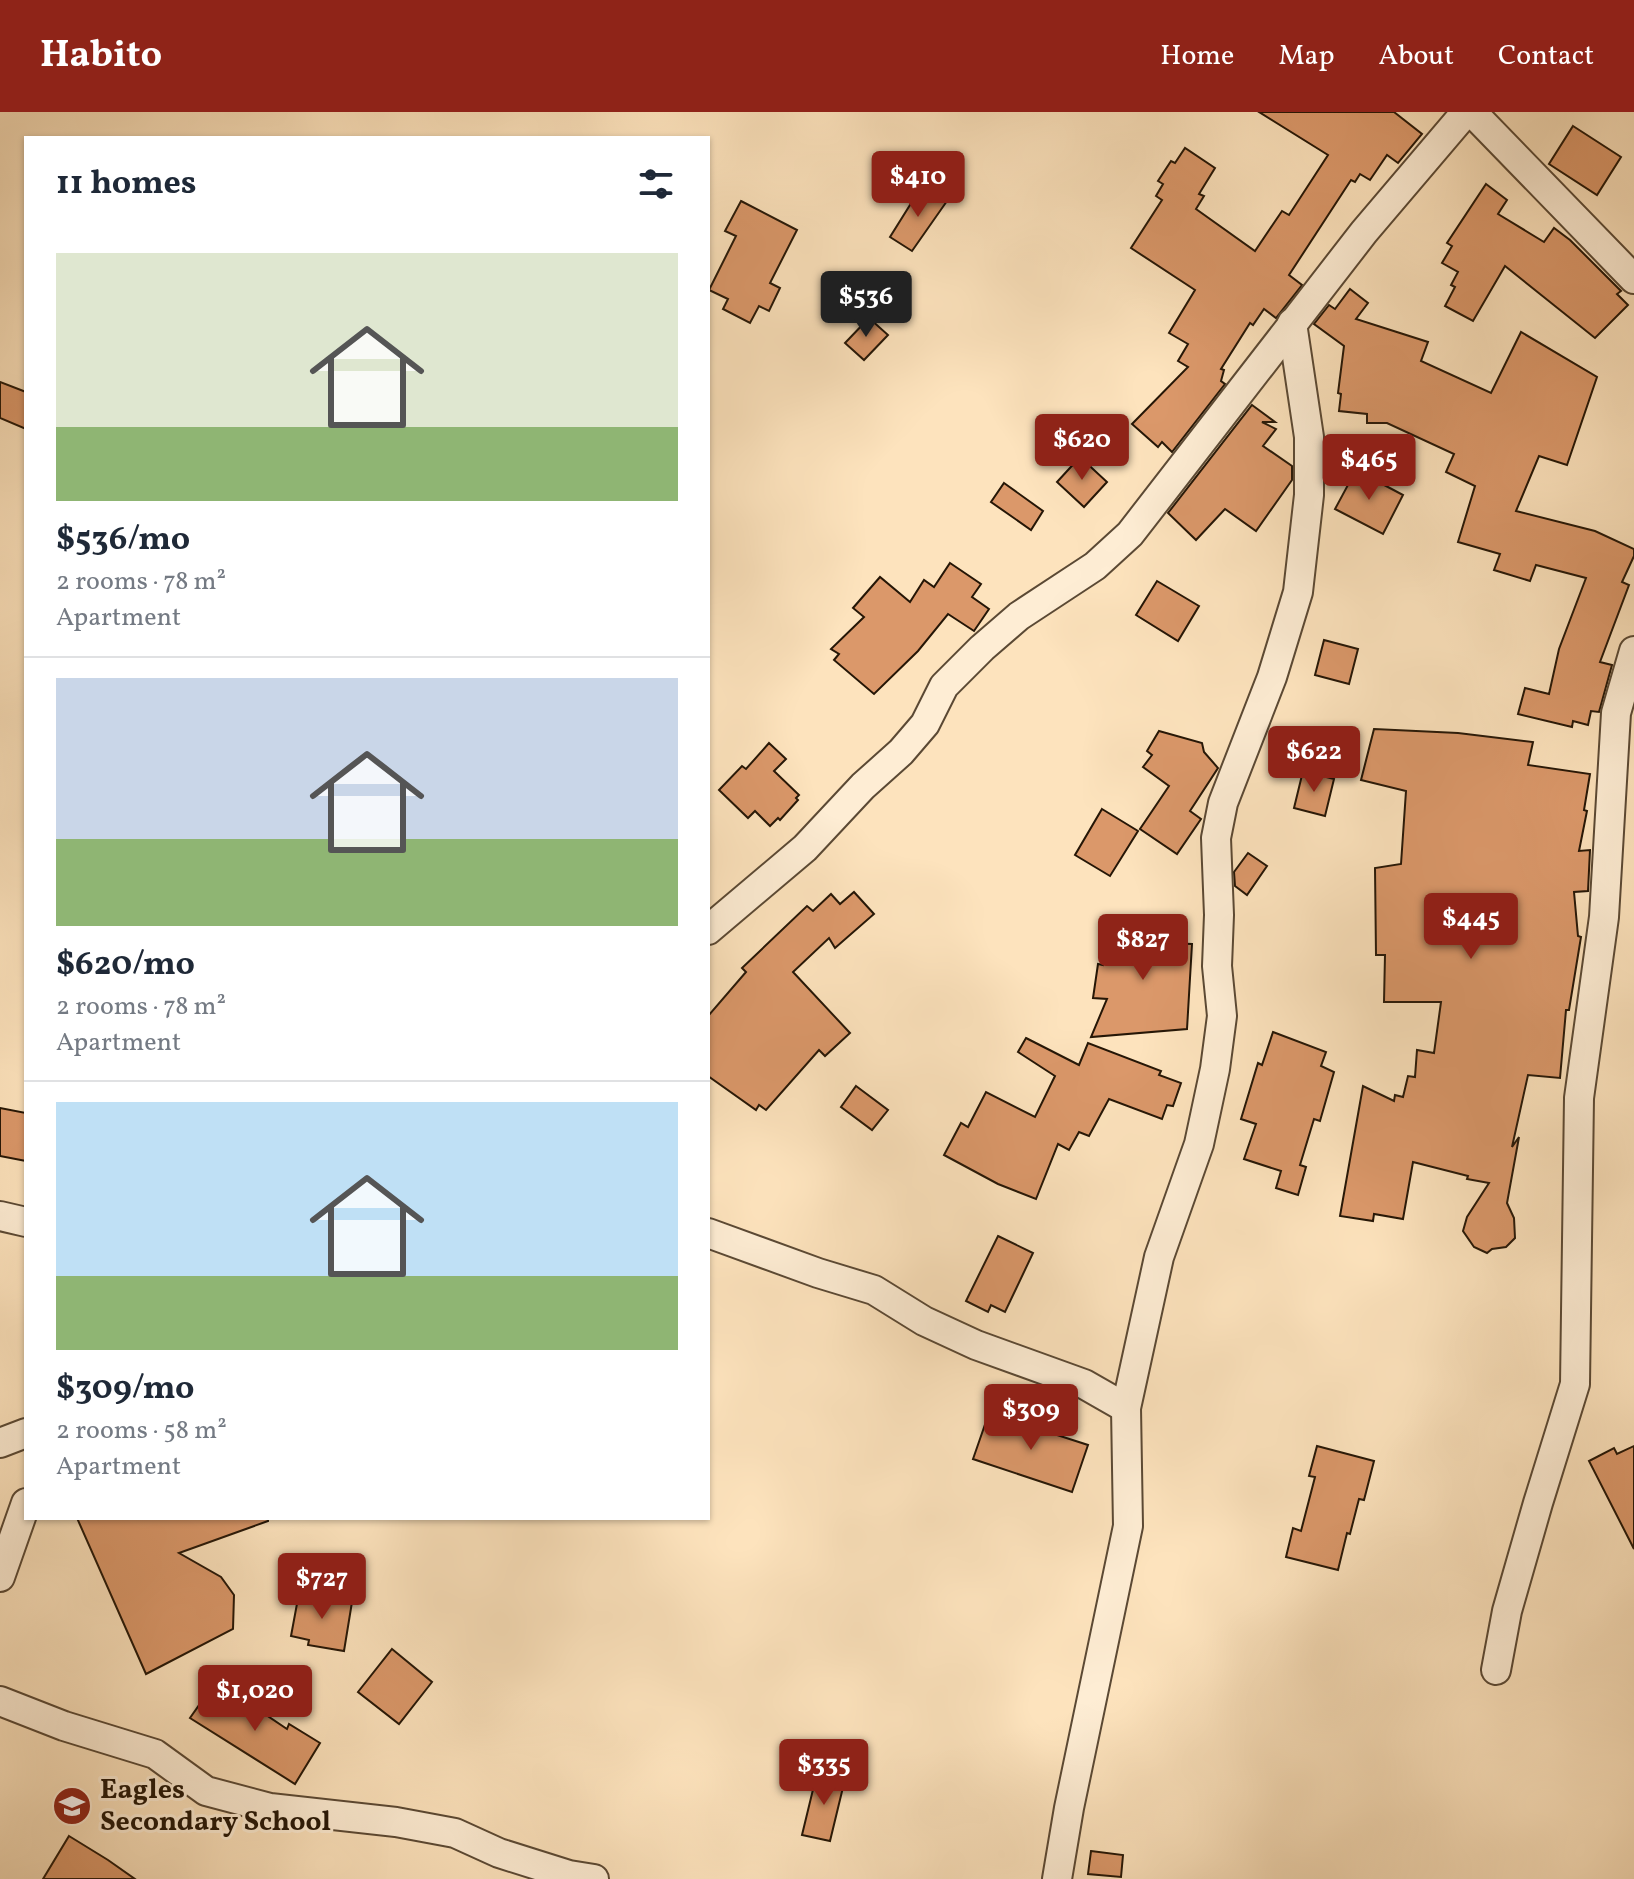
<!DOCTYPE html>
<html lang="en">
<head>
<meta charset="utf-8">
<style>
  :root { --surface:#fff; --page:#f6f6f7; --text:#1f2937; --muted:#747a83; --line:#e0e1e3; --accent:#8f2418 }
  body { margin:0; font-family:Vollkorn,serif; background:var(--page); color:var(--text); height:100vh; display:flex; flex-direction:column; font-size:30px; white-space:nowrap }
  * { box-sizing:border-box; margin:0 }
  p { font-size:26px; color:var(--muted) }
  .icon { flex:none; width:44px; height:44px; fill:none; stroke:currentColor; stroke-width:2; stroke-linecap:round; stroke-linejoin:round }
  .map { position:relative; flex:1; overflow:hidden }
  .drawer { position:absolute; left:24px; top:24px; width:686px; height:1384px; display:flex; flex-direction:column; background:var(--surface); border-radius:0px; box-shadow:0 2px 6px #0004 }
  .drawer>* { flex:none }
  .price { position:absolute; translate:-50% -68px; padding:0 18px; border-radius:8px; background:var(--accent); color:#fff; font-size:26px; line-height:52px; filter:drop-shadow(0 2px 4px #0008) }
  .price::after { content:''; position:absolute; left:50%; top:48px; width:24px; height:18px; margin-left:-12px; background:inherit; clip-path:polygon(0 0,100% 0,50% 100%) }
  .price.current { background:#222; color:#fff }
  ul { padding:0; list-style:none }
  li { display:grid; align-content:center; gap:16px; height:424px; padding:0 32px }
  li+li { border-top:2px solid var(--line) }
  li span { display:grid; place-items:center; height:248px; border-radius:0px; color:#555 }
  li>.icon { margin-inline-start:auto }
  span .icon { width:144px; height:144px; fill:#fffc; stroke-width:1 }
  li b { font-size:34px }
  h2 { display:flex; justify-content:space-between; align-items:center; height:96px; padding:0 32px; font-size:34px }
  header { display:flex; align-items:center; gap:48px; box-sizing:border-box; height:112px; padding:0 40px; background:var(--accent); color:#fff }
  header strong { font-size:38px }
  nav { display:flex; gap:44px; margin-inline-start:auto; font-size:28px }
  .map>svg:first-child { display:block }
</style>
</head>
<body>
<header>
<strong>Habito</strong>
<nav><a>Home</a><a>Map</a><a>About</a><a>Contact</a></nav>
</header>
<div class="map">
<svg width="1634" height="1767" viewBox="0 0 1634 1767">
  <rect width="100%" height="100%" fill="#fde3bd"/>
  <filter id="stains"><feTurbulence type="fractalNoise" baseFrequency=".0025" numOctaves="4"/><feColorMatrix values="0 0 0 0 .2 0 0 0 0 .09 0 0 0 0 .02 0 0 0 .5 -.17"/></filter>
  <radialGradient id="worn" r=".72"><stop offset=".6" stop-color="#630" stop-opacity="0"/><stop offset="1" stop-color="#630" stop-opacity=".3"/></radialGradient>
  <g fill="#db986a" stroke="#251606" stroke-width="2">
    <path d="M1259 0H1394L1422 22 1398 51 1387 43 1370 68 1360 62 1355 70 1351 68 1289 163 1302 173 1276 206 1264 197 1253 213 1250 211 1221 257 1224 258 1221 269 1225 272 1172 340 1162 330 1158 335 1132 312 1188 255 1178 249 1188 232 1169 221 1195 178 1131 136 1162 88 1156 84 1163 72 1158 69 1171 49 1175 51 1185 36 1215 56 1199 82 1204 84 1196 97 1255 139 1282 99 1289 103 1328 43Z"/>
    <path d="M1573 14 1621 45 1597 83 1549 52Z"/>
    <path d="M1486 72 1507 88 1498 102 1544 130 1554 116 1570 128 1621 179 1617 182 1628 193 1595 226 1505 154 1473 209 1445 194 1455 175 1451 173 1458 160 1442 151 1452 134 1447 131Z"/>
    <path d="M920 77 947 89 912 139 890 125Z"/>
    <path d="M741 89 797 118 770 171 780 176 769 199 759 194 750 211 723 197 728 187 709 178 736 124 725 119Z"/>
    <path d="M1350 177 1368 191 1356 207 1428 230 1421 249 1491 281 1521 220 1597 265 1567 353 1539 344 1516 399 1595 419 1634 437V444L1622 470 1629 473 1600 550 1612 553 1599 600 1591 599 1588 613 1573 609 1572 615 1518 602 1525 576 1549 582 1559 537 1586 466 1536 453 1530 469 1494 458 1500 442 1458 430 1475 374 1446 360 1454 342 1387 311H1367V302L1339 299 1341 282 1338 281 1344 234 1314 212 1329 193 1335 197Z"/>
    <path d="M869 206 888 223 864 248 845 231Z"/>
    <path d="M0 270 26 280V317L0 306Z"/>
    <path d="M1252 293 1275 310H1262L1276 317 1263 334 1292 354V368L1256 419 1225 397 1196 428 1168 401Z"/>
    <path d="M1080 345 1107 370 1084 395 1057 370Z"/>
    <path d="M1356 358 1403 383 1383 422 1335 397Z"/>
    <path d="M1004 371 1043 399 1031 418 991 390Z"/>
    <path d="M950 451 981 472 972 485 989 497 974 519 948 502 918 539 874 582 834 548 839 542 831 537 864 505 853 496 880 465 910 490 924 468 934 475Z"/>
    <path d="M1157 469 1199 494 1178 529 1136 503Z"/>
    <path d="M1324 528 1358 537 1349 572 1315 563Z"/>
    <path d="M1374 617 1458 621 1533 630 1528 653 1590 662 1584 698 1587 699 1579 739 1590 738 1588 779 1574 780 1578 824 1581 825 1569 898H1566L1560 966 1528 963 1512 1035 1519 1025 1507 1091 1514 1106 1515 1126 1506 1135 1492 1137 1487 1141 1474 1135 1463 1119 1467 1105 1489 1071 1467 1067 1468 1064 1413 1050 1403 1107 1374 1102 1373 1109 1340 1104 1363 974 1394 989 1395 983 1403 985 1408 964 1415 965 1417 938 1434 941 1441 890H1384L1385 843H1376L1375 756 1401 752 1406 679 1361 668Z"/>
    <path d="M1159 619 1202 631 1204 640 1218 656 1190 699 1201 707 1177 742 1140 717 1169 674 1143 655 1152 643 1147 639Z"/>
    <path d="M769 631 786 647 774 659 799 683 796 686 798 688 780 708 778 706 770 714 755 699 748 706 719 678 742 654 746 657Z"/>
    <path d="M1303 659 1334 667 1325 704 1294 696Z"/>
    <path d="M1102 697 1138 719 1110 764 1075 743Z"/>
    <path d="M1248 741 1267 754 1247 783 1235 774 1234 760Z"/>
    <path d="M854 780 874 802 835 836 829 826 793 860 850 921 825 944 819 938 766 998 759 993 756 998 708 964V904L746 860 742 856 807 794 813 799 831 782 840 792Z"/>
    <path d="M1113 807 1167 817 1165 831 1192 832 1187 917 1091 925 1107 887 1093 886 1098 852 1103 853Z"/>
    <path d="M1273 920 1326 940 1321 954 1334 960 1320 1009 1314 1007 1300 1053 1306 1055 1298 1083 1276 1076 1281 1059 1244 1047 1256 1012 1241 1007 1258 951 1262 953Z"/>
    <path d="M1026 926 1079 953 1088 931 1161 959 1159 963 1181 971 1173 994 1167 993 1162 1007 1109 987 1089 1024 1079 1020 1069 1038 1058 1032 1036 1087 998 1072 944 1043 961 1011 968 1015 986 980 1035 1005 1055 964 1018 940Z"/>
    <path d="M856 974 888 998 872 1018 841 995Z"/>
    <path d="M0 996 26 1001V1049L0 1044Z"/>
    <path d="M998 1124 1033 1141 1005 1200 991 1193 988 1200 966 1189Z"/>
    <path d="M989 1301 1088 1333 1072 1380 973 1347Z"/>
    <path d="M1317 1334 1374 1349 1364 1388 1359 1387 1350 1422 1347 1421 1338 1458 1286 1445 1293 1416 1301 1419 1315 1365 1309 1364Z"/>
    <path d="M1634 1334V1437L1589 1349 1614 1336 1617 1342Z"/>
    <path d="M77 1406H268V1409L179 1441 221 1465 234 1483 233 1517 146 1562Z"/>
    <path d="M299 1481 352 1490 344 1539 308 1533 309 1528 291 1524Z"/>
    <path d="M392 1537 432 1570 399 1612 358 1580Z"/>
    <path d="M216 1569 287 1617 289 1612 320 1631 295 1672 190 1606Z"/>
    <path d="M817 1661 845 1667 830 1729 802 1723Z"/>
    <path d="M69 1724 108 1748 135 1767H43Z"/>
    <path d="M1091 1739 1123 1743 1121 1765 1088 1762Z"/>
  </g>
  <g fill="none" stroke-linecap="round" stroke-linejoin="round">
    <defs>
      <g id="minor">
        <path d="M1472 0 1634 167"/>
        <path d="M708 818 805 736 863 674 901 640 925 612 944 574 982 536 1019 504 1095 454 1130 422 1364 120 1466 0"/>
        <path d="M0 1104 26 1110"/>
        <path d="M708 1121 818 1161 874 1178 924 1209 976 1233 1084 1272 1126 1296"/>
        <path d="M0 1331 26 1321"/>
        <path d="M0 1465 26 1391"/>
        <path d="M1496 1558 1507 1499 1538 1391 1575 1272 1579 986 1604 805 1616 601 1634 539"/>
        <path d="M0 1589 64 1614 155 1642 206 1679 270 1696 396 1710 455 1721 499 1741 569 1763 594 1767"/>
        <path d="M1057 1767 1069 1696 1128 1414 1126 1296 1159 1145 1199 1032 1215 957 1222 904 1217 854 1219 803 1216 726 1223 691 1272 565 1298 480 1309 383V325L1292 211"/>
      </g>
    </defs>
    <use href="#minor" stroke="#5b4934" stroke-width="32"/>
    <use href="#minor" stroke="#feedd4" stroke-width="28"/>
  </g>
  <defs>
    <symbol id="school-disc" viewBox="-11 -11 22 22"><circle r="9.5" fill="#8f2418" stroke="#feedd4"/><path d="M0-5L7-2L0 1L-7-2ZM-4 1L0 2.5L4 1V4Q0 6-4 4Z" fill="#fff"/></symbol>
  </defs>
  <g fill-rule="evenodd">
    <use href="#school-disc" x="50" y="1672" width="44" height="44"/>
  </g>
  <g text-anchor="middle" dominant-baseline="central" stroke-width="6" stroke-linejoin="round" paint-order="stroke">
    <g font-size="28" font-weight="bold" fill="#251606" stroke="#feedd4" text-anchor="start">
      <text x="100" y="1678">Eagles<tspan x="100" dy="32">Secondary School</tspan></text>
    </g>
  </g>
  <rect width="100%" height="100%" filter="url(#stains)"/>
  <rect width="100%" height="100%" fill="url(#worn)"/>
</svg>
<b class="price" style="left:918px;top:107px">$410</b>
<b class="price current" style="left:866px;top:227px">$536</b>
<b class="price" style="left:1082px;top:370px">$620</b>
<b class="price" style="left:1369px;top:390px">$465</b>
<b class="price" style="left:1314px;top:682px">$622</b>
<b class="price" style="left:1471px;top:849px">$445</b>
<b class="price" style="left:1143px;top:870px">$827</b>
<b class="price" style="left:1031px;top:1340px">$309</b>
<b class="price" style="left:322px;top:1509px">$727</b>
<b class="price" style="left:255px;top:1621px">$1,020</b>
<b class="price" style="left:824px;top:1695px">$335</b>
<section class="drawer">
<h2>11 homes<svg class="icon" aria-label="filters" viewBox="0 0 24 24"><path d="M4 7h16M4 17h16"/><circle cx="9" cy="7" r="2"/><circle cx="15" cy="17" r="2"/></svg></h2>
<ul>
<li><span style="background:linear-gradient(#dfe7d0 70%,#8fb573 0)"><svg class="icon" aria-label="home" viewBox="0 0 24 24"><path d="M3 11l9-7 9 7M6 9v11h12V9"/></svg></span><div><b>$536/mo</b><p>2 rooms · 78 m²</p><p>Apartment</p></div></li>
<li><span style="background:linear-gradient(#c9d6e8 65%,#8fb573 0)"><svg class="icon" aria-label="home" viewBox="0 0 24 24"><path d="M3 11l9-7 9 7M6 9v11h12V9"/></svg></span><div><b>$620/mo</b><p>2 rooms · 78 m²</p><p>Apartment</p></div></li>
<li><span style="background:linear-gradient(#bfe0f5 70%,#8fb573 0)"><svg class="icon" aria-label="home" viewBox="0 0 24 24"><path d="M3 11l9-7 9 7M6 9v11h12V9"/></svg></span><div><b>$309/mo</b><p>2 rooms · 58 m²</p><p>Apartment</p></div></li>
</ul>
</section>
</div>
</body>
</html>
